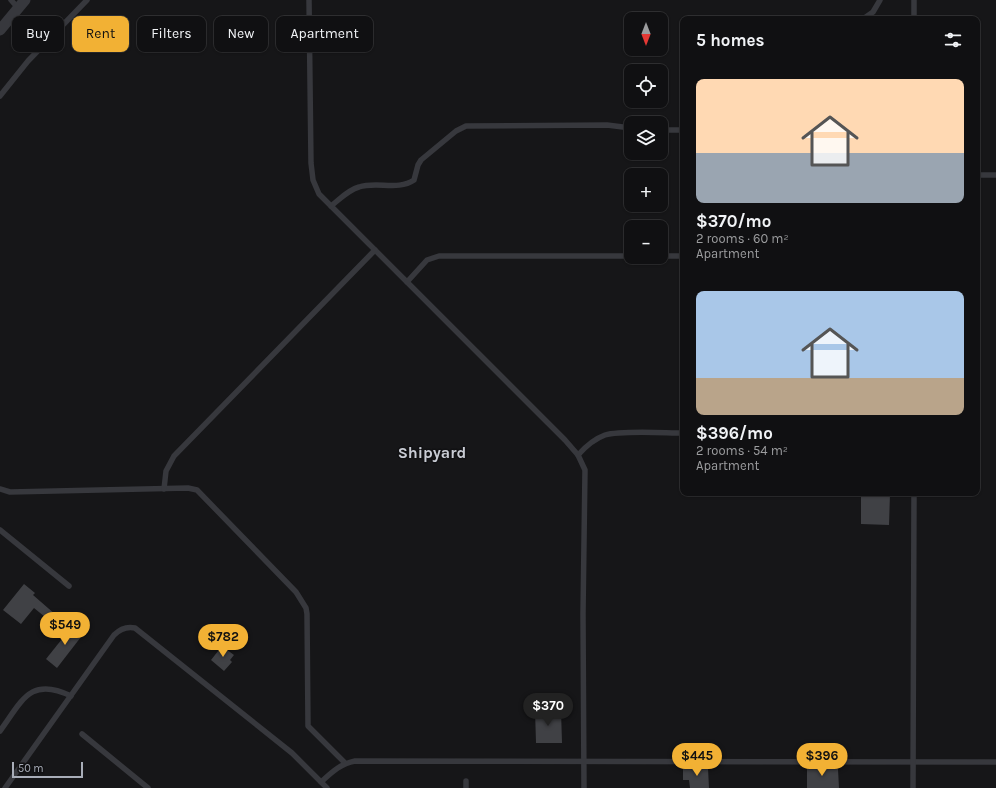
<!DOCTYPE html>
<html lang="en">
<head>
<meta charset="utf-8">
<style>
  :root { --surface:#101012; --page:#1e1e20; --text:#f1f3f6; --muted:#9c9d9f; --line:#303032; --accent:#f2b134 }
  body { margin:0; font-family:Karla,sans-serif; background:var(--page); color:var(--text); height:100vh; display:flex; flex-direction:column; font-size:15px; white-space:nowrap }
  * { box-sizing:border-box; margin:0 }
  p { font-size:13px; color:var(--muted) }
  .icon { flex:none; width:22px; height:22px; fill:none; stroke:currentColor; stroke-width:2; stroke-linecap:round; stroke-linejoin:round }
  .map { position:relative; flex:1; overflow:hidden }
  .panel { position:absolute; left:680px; top:16px; width:300px; height:480px; display:flex; flex-direction:column; background:var(--surface); border-radius:8px; box-shadow:0 1px 3px #0004,0 0 0 1px var(--line) }
  .panel>* { flex:none }
  .top-card { position:absolute; left:12px; top:16px; width:380px; height:36px; display:flex; gap:8px }
  .needle { width:26px; rotate:180deg }
  .buttons { position:absolute; left:624px; top:12px; display:grid; gap:8px }
  .buttons a { display:grid; place-items:center; width:44px; height:44px; border-radius:8px; background:var(--surface); box-shadow:0 1px 3px #0004,0 0 0 1px var(--line); font-size:20px }
  .scale { position:absolute; left:12px; bottom:10px; width:71px; box-sizing:border-box; padding-left:4px; border:2px solid #a8adb8; border-top:0; font-size:11px; line-height:14px; white-space:nowrap; color:#a8adb8; -webkit-text-stroke:3px #111113; paint-order:stroke }
  .price { position:absolute; translate:-50% -34px; padding:0 9px; border-radius:14px; background:var(--accent); color:#111; font-size:13px; line-height:26px; filter:drop-shadow(0 1px 2px #0008) }
  .price::after { content:''; position:absolute; left:50%; top:24px; width:12px; height:9px; margin-left:-6px; background:inherit; clip-path:polygon(0 0,100% 0,50% 100%) }
  .price.current { background:#222; color:#fff }
  ul { padding:0; list-style:none }
  li { display:grid; align-content:center; gap:8px; height:212px; padding:0 16px }
  li span { display:grid; place-items:center; height:124px; border-radius:8px; color:#555 }
  li>.icon { margin-inline-start:auto }
  span .icon { width:72px; height:72px; fill:#fffc; stroke-width:1 }
  li b { font-size:17px }
  h2 { display:flex; justify-content:space-between; align-items:center; height:48px; padding:0 16px; font-size:17px }
  .tag { padding:0 14px; border-radius:8px; background:var(--surface); box-shadow:0 1px 3px #0004,0 0 0 1px var(--line); font-size:14px; line-height:36px }
  .tag.current { background:var(--accent); color:#111 }
  .map>svg:first-child { display:block }
</style>
</head>
<body>
<div class="map">
<svg width="996" height="788" viewBox="0 0 996 788">
  <rect width="100%" height="100%" fill="#161618"/>
  <g fill="#404145">
    <path d="M861 493H890L889 525 861 524Z"/>
    <path d="M24 584 35 593 33 595 56 615 50 621 34 608 21 624 3 610Z"/>
    <path d="M74 624 84 633 57 668 46 659Z"/>
    <path d="M222 646 234 655 230 660 232 662 224 671 211 660Z"/>
    <path d="M535 711H561L562 743H536Z"/>
    <path d="M807 766H831V769H838L839 788H807Z"/>
    <path d="M683 768H708L709 788H690L689 780H683Z"/>
  </g>
  <g fill="none" stroke-linecap="round" stroke-linejoin="round">
    <g stroke="#37383d" stroke-width="5.5">
      <path d="M11 0 18 8"/>
      <path d="M309 0 311 163 313 180 319 194 565 440 578 455 585 470 583 614 584 788"/>
      <path d="M863 19 873 12 880 0"/>
      <path d="M914 19V0"/>
      <path d="M0 96 28 61 87 0"/>
      <path d="M661 130H683"/>
      <path d="M977 175H996"/>
      <path d="M331 206C340 199 348 190 359 187 377 181 398 191 414 180L418 165 421 160 456 131 466 126 607 125 631 128"/>
      <path d="M661 256H683"/>
      <path d="M407 282 427 260 439 256H631"/>
      <path d="M578 455C586 446 594 439 605 435 621 430 665 433 683 433"/>
      <path d="M0 489 10 492 188 488 197 490 296 592 306 608 307 614 308 726 345 763"/>
      <path d="M164 489 166 471 174 456 375 250"/>
      <path d="M0 530 69 586"/>
      <path d="M0 731C22 701 30 676 71 696"/>
      <path d="M82 734 148 788"/>
      <path d="M466 781V788"/>
      <path d="M321 782C332 772 340 764 355 761L996 762"/>
      <path d="M5 788 114 635C120 629 126 626 135 628L292 753 327 788"/>
      <path d="M913 788 914 493"/>
    </g>
    <path stroke="#37383d" stroke-width="11" d="M0 30 25 0"/>
  </g>
  <g text-anchor="middle" dominant-baseline="central" stroke-width="3" stroke-linejoin="round" paint-order="stroke">
    <g font-size="16" font-weight="bold" fill="#c9ccd4" stroke="#111113">
      <text x="432" y="452">Shipyard</text>
    </g>
  </g>
</svg>
<div class="buttons">
<a><svg class="needle" viewBox="-14 -14 28 28"><path d="M0-13l5 13h-10z" fill="#e53935"/><path d="M0 13l5-13h-10z" fill="#9c9d9f"/></svg></a>
<a><svg class="icon" aria-label="locate" viewBox="0 0 24 24"><circle cx="12" cy="12" r="6"/><path d="M12 2v4M12 18v4M2 12h4M18 12h4"/></svg></a>
<a><svg class="icon" aria-label="layers" viewBox="0 0 24 24"><path d="M12 4l9 5-9 5-9-5zM3 14l9 5 9-5"/></svg></a>
<a>+</a>
<a>−</a>
</div>
<div class="scale">50 m</div>
<b class="price" style="left:65px;top:646px">$549</b>
<b class="price" style="left:223px;top:658px">$782</b>
<b class="price current" style="left:548px;top:727px">$370</b>
<b class="price" style="left:697px;top:777px">$445</b>
<b class="price" style="left:822px;top:777px">$396</b>
<div class="top-card">
<a class="tag">Buy</a>
<a class="tag current">Rent</a>
<a class="tag">Filters</a>
<a class="tag">New</a>
<a class="tag">Apartment</a>
</div>
<section class="panel">
<h2>5 homes<svg class="icon" aria-label="filters" viewBox="0 0 24 24"><path d="M4 7h16M4 17h16"/><circle cx="9" cy="7" r="2"/><circle cx="15" cy="17" r="2"/></svg></h2>
<ul>
<li><span style="background:linear-gradient(#ffd9b3 60%,#9aa5b1 0)"><svg class="icon" aria-label="home" viewBox="0 0 24 24"><path d="M3 11l9-7 9 7M6 9v11h12V9"/></svg></span><div><b>$370/mo</b><p>2 rooms · 60 m²</p><p>Apartment</p></div></li>
<li><span style="background:linear-gradient(#a9c7e8 70%,#b9a48a 0)"><svg class="icon" aria-label="home" viewBox="0 0 24 24"><path d="M3 11l9-7 9 7M6 9v11h12V9"/></svg></span><div><b>$396/mo</b><p>2 rooms · 54 m²</p><p>Apartment</p></div></li>
</ul>
</section>
</div>
</body>
</html>
